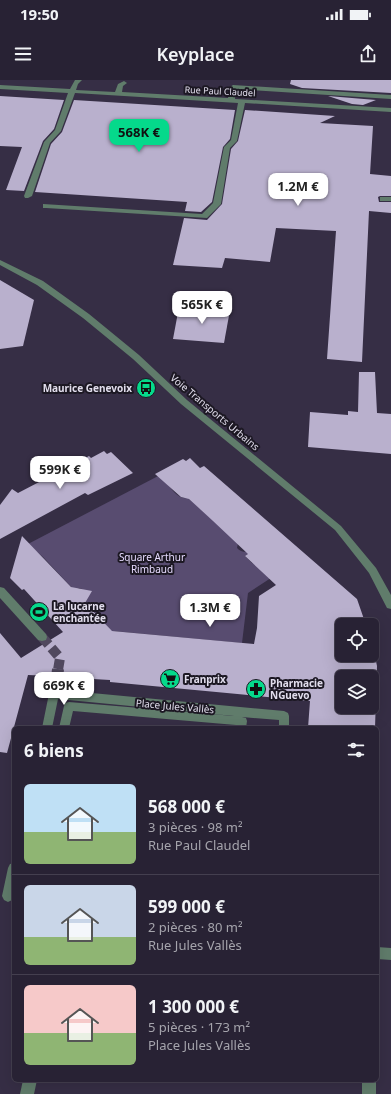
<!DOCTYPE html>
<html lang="fr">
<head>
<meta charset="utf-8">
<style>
  :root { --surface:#282234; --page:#302a3c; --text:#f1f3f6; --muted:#a5a4ac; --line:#443f4f; --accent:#05d98b }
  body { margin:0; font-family:"Noto Sans",sans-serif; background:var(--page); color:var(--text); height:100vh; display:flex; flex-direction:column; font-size:15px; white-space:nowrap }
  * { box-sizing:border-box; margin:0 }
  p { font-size:13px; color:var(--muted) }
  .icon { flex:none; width:22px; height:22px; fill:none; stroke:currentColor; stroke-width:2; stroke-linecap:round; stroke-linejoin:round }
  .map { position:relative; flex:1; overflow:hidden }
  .panel { position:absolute; left:12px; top:646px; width:367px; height:356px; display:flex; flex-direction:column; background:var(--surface); border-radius:6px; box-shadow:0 4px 16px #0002,0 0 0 1px var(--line) }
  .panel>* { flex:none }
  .fabs { position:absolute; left:335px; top:538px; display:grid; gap:8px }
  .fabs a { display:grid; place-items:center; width:44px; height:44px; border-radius:6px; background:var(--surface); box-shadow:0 4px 16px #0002,0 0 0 1px var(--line); font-size:20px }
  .price { position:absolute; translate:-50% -34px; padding:0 9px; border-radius:8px; background:#fff; color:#222; font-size:13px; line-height:26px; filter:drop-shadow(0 1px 2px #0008) }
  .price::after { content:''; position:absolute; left:50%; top:24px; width:12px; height:9px; margin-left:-6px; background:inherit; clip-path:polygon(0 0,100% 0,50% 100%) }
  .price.current { background:var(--accent); color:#111 }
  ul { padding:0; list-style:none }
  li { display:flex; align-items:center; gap:12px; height:100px; padding:0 12px }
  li+li { border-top:1px solid var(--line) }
  li span { display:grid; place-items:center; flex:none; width:112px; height:80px; border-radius:6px; color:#555 }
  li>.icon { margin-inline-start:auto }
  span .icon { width:48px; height:48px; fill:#fffc; stroke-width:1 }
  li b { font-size:17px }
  h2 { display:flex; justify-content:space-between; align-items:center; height:48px; padding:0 12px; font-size:17px }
  .status { display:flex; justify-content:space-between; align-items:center; height:28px; padding:0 20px; background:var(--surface); direction:ltr }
  .status svg { height:11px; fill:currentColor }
  header { display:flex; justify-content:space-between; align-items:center; height:52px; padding:0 12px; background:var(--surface); font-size:18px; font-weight:600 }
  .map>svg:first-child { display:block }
</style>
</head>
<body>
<div class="status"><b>19:50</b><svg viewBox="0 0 49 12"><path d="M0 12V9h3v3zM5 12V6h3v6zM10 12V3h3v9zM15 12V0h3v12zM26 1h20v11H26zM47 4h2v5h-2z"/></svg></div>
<header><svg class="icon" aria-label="menu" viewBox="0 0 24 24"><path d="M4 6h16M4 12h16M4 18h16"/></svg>Keyplace<svg class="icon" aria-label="share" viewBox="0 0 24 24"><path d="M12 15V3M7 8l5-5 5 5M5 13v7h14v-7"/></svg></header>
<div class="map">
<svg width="391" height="1014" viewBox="0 0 391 1014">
  <rect width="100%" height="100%" fill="#362e45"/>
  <path fill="#584c70" d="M162 394C167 403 176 420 188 418L238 463 237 468C241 473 247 472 254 471L245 476 252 483 277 494 248 513 242 563 91 549 83 540 95 533 84 522 89 515 82 509 79 508 75 511 43 477 28 464Z"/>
  <g fill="#b9b0cd" fill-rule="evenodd">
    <path d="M291 0H391V13L302 8 290 4Z"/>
    <path d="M0 16 64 20 54 49 43 61 24 111 6 110 22 67 0 66Z"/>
    <path d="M328 16 376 20 363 25 352 24Z"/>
    <path d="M74 20 235 30 230 59 223 67 212 122 201 132 185 131 187 122 35 112 51 64 62 52Z"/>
    <path d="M245 30 335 36 320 43 373 46 370 94 391 96V116H380L378 117 379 122H391V133L369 131 362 282 327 279 336 151 276 148 270 182 225 178 222 188 173 185 184 138 207 140 222 124 231 69 238 61Z"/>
    <path d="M0 200 34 220 23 266 0 269Z"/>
    <path d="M179 227 230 230 224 263 173 259Z"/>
    <path d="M359 292H375L377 333 391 334V374L308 367 310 332 348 335V331L358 332Z"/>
    <path d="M104 371 107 374 111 372 133 393 88 415 85 413 0 459V425L12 409 18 413 66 388 74 377 79 381 89 376 91 378Z"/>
    <path d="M190 378 200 388 204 386 357 519 366 545H342V575H372V562L377 586 375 648H308L310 621 110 602V600L93 599 85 594 55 592 51 596 28 595 7 673 0 672V553L21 578 63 552 24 509 22 510 10 498 22 456 71 507 92 511 85 523 112 551 254 564 257 548 259 516 276 505 245 476 248 474 213 441 189 419 181 417 155 394 183 379 186 381ZM342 597H372V627H342Z"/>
  </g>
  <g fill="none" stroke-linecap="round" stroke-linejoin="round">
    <path stroke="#50485e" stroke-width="10" stroke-dasharray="10 4.5" stroke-linecap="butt" d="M42 557 60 578 58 590"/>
    <path stroke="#50485e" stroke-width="12" stroke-dasharray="12 6" stroke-linecap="butt" d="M57 599 58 589"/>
    <g fill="#607c6b" fill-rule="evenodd">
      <path d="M75 0H82L78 4 76 10 115 12 118 4 124 1 127 3 123 6 122 12 228 18 230 7 233 5 391 15V19L236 9 235 19 391 28V32L245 23 237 61 230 68 221 124 207 138 46 128H43V124L202 134 213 123 224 67 231 60 238 23 75 13 61 51 50 63 32 116 28 118H25L24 116 44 62 55 50 68 13 0 9V5L70 9Z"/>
      <rect x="380" y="117" width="11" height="4"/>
      <path d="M0 180 43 201 89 234 139 275 187 320 341 446 376 488 391 515V529L387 528 369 493 335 450 181 324 133 279 83 238 37 205 0 185Z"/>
      <path d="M0 507 4 508 46 554 47 557 46 560 42 561 38 560 0 518Z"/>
      <path d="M57 595 61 596 62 599 60 610 284 631 288 633 289 636V648H279V640L242 637 246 638 247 641 246 648H236V645L73 631 69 648H59L64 626 65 623 69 622 234 636 58 619 52 648H42L52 599 53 596Z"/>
      <path d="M14 783V816L12 820 8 822 4 820 2 816 8 788 10 784Z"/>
      <path d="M377 867 391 868V880L377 879Z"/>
      <path d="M23 1000H37L34 1014H20Z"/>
      <rect x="362" y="1000" width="14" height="14"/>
    </g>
  </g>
  <defs>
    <symbol id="bus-disc" viewBox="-11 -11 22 22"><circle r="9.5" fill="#05d98b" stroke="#1c1823"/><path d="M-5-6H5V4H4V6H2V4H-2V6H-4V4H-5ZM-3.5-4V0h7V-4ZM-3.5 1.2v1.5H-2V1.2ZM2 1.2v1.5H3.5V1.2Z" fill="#111"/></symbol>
    <symbol id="stadium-disc" viewBox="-11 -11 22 22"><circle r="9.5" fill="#05d98b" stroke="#1c1823"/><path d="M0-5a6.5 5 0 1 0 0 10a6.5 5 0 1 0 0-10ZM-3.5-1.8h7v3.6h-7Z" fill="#111"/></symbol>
    <symbol id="supermarket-disc" viewBox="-11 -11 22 22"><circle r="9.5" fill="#05d98b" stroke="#1c1823"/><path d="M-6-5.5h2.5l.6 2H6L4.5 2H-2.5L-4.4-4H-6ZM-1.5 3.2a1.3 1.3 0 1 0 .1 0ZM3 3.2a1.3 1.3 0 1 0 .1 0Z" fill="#111"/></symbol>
    <symbol id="pharmacy-disc" viewBox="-11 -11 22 22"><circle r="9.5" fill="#05d98b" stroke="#1c1823"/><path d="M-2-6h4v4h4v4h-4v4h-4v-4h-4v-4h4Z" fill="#111"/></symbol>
  </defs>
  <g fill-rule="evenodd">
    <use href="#bus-disc" x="135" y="297" width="22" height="22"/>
    <use href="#stadium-disc" x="28" y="521" width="22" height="22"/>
    <use href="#supermarket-disc" x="159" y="588" width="22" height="22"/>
    <use href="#pharmacy-disc" x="245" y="598" width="22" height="22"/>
  </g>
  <g text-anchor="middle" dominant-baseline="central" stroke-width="4" stroke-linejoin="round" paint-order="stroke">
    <g font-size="9" fill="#e1ddec" stroke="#1c1823">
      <text transform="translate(220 11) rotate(3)">Rue Paul Claudel</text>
    </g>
    <g font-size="10" font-weight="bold" fill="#e1ddec" stroke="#1c1823" text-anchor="start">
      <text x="132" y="308" text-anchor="end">Maurice Genevoix</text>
      <text x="53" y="526">La lucarne<tspan x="53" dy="12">enchantée</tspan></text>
      <text x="184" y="599">Franprix</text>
      <text x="270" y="603">Pharmacie<tspan x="270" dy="12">NGuevo</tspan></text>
    </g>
    <g font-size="10" fill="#e1ddec" stroke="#1c1823">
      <text transform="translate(215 332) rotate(40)">Voie Transports Urbains</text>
      <text transform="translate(175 626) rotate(5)">Place Jules Vallès</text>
    </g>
    <g font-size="10" fill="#e6dbfe" stroke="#1c1823">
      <text x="152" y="477">Square Arthur<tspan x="152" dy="12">Rimbaud</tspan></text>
    </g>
  </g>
</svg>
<div class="fabs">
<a><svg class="icon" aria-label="locate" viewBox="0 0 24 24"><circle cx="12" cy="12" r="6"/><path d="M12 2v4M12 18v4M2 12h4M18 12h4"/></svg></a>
<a><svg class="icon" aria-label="layers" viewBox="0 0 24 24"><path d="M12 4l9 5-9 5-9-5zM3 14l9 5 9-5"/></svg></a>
</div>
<b class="price current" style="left:139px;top:73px">568K €</b>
<b class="price" style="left:298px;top:127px">1.2M €</b>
<b class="price" style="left:202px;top:245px">565K €</b>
<b class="price" style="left:60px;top:410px">599K €</b>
<b class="price" style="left:210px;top:548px">1.3M €</b>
<b class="price" style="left:64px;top:626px">669K €</b>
<section class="panel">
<h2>6 biens<svg class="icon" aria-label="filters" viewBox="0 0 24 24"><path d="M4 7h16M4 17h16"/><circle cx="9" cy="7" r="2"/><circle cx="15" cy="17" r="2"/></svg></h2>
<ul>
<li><span style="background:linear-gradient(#bfe0f5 60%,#8fb573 0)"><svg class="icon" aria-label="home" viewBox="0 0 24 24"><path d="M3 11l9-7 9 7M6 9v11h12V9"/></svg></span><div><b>568 000 €</b><p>3 pièces · 98 m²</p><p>Rue Paul Claudel</p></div></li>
<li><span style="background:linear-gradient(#c9d6e8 65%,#8fb573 0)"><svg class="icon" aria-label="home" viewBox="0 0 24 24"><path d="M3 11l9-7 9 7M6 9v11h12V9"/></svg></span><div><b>599 000 €</b><p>2 pièces · 80 m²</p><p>Rue Jules Vallès</p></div></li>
<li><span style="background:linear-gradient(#f6c9c9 60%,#8fb573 0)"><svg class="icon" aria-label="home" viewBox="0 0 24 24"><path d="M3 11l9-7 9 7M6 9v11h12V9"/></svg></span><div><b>1 300 000 €</b><p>5 pièces · 173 m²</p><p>Place Jules Vallès</p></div></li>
</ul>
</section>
</div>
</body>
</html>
